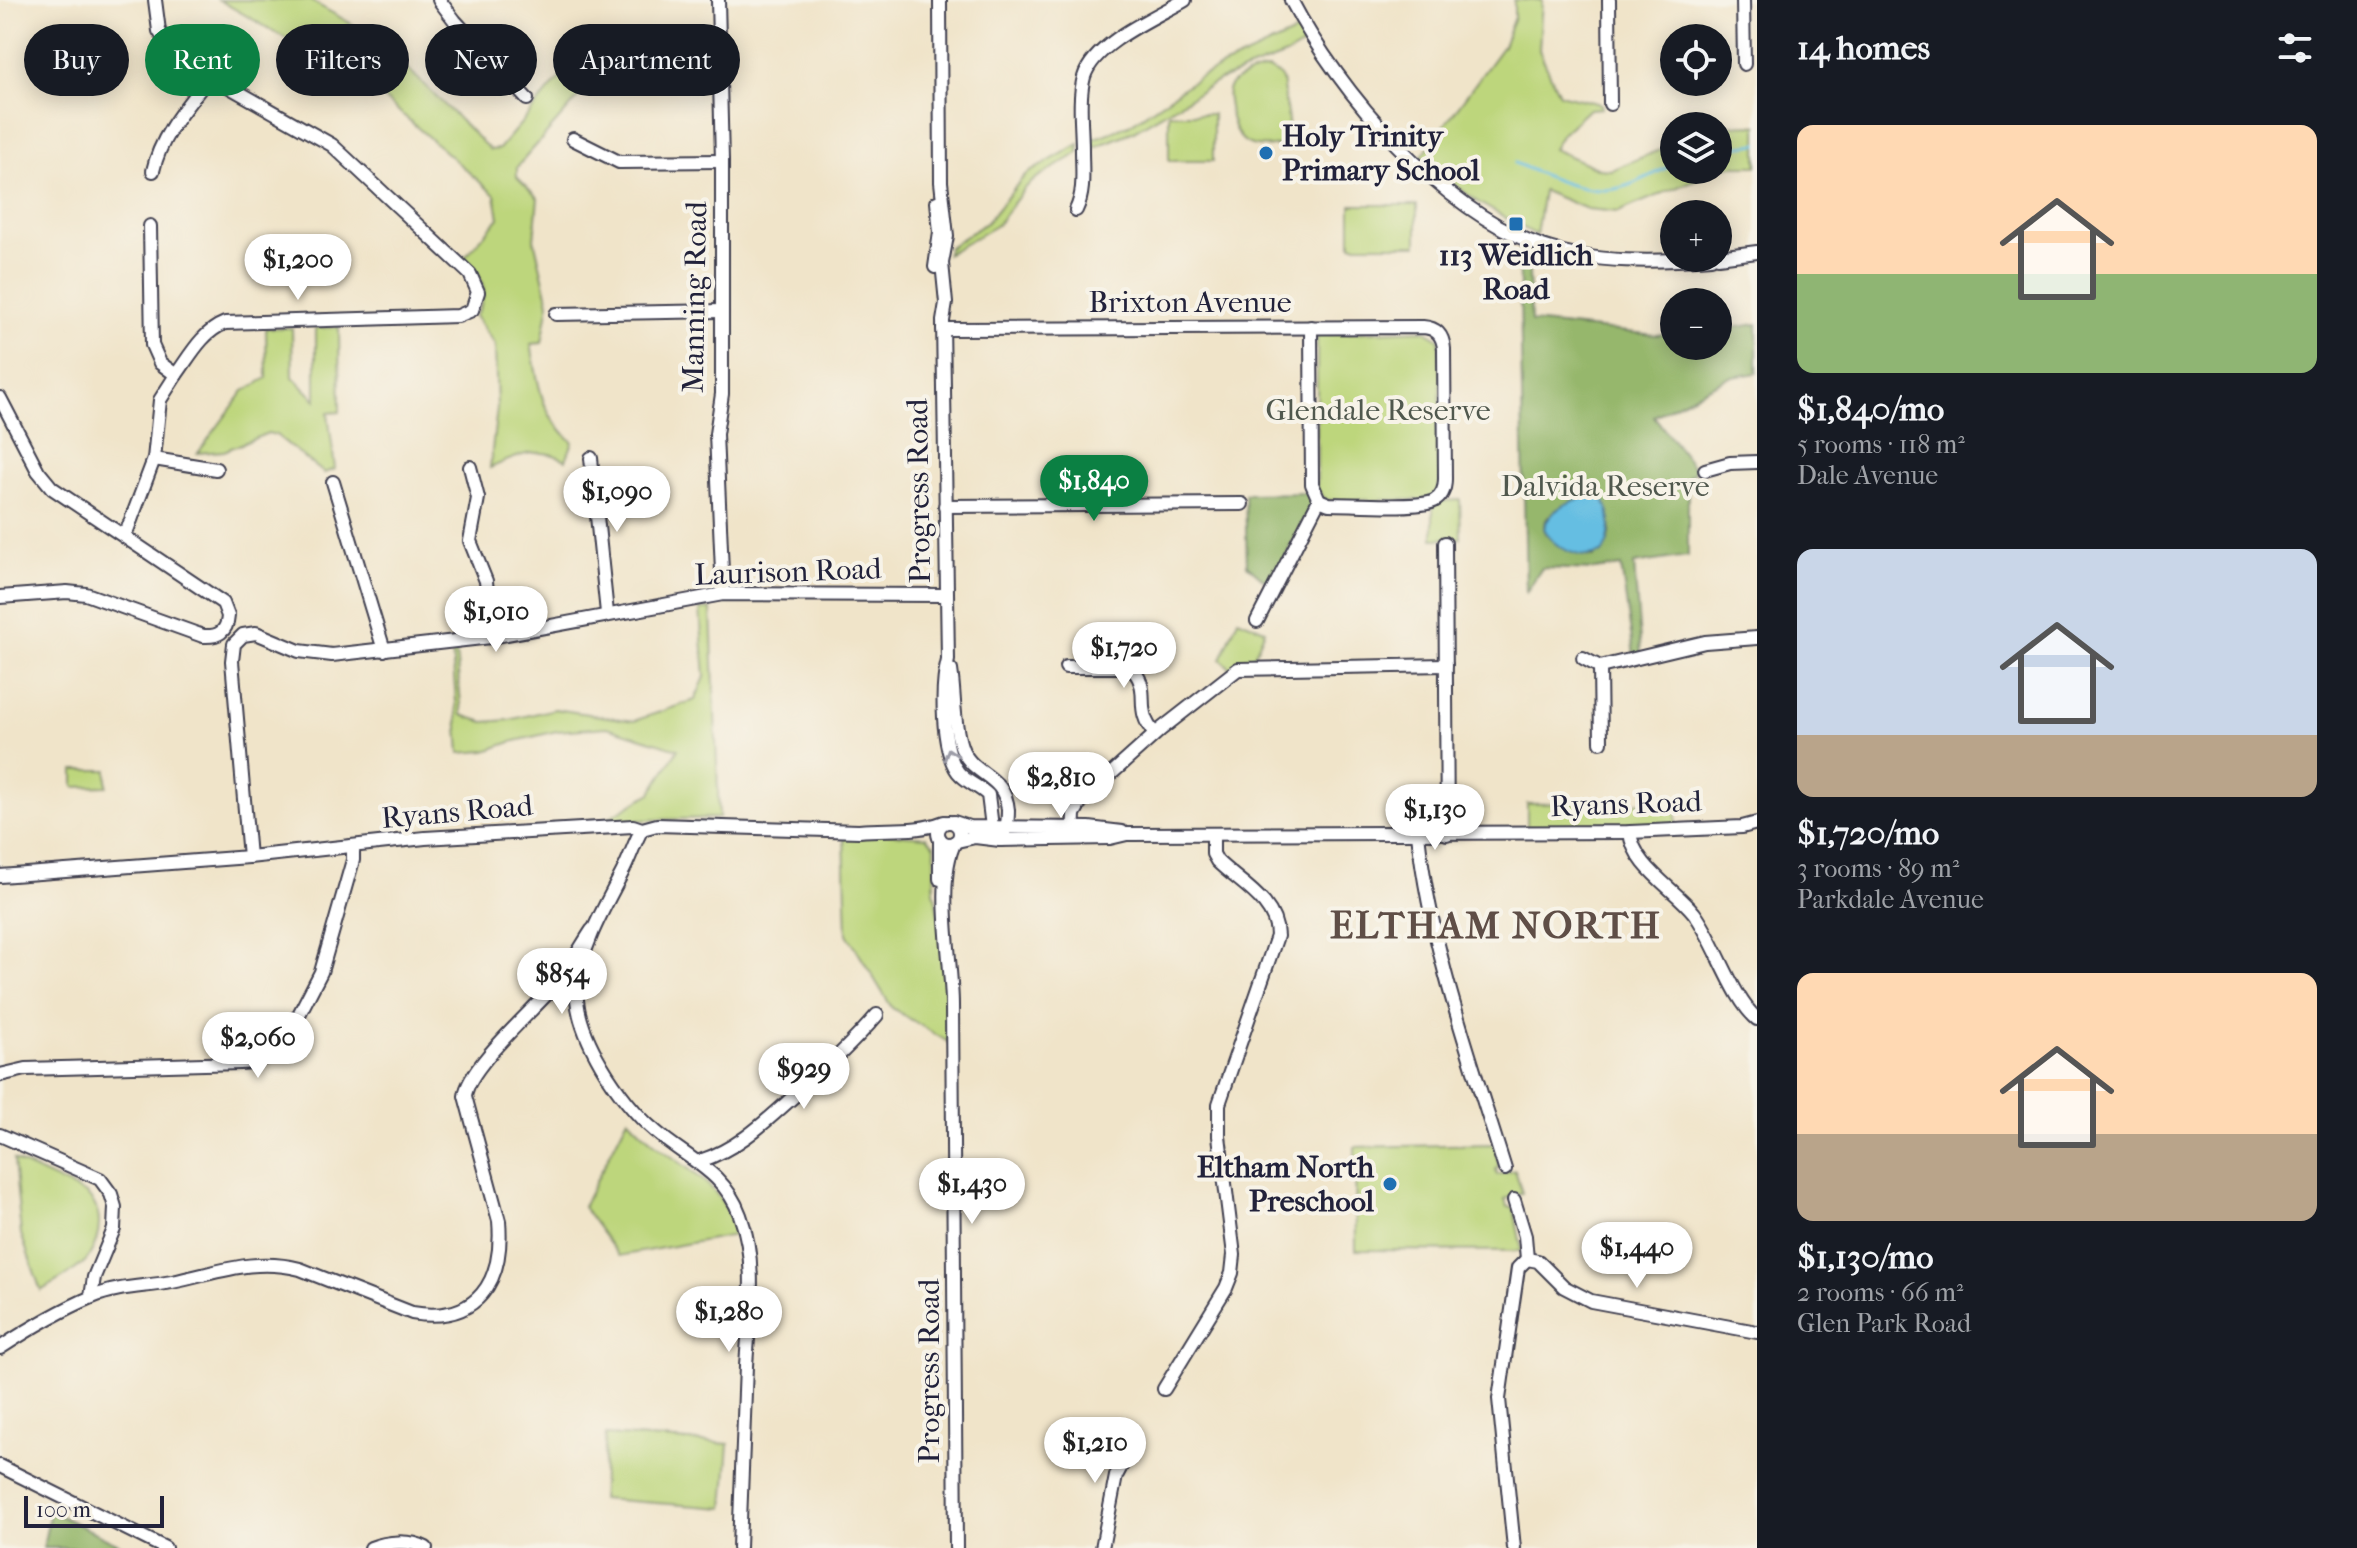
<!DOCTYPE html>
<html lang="en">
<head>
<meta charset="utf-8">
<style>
  :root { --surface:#171b24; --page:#20242c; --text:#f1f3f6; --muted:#9ea1a6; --accent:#0b8043 }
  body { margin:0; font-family:"IM FELL French Canon",serif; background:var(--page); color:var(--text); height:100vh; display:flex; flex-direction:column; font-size:30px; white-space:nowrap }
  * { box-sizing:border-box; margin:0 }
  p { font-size:26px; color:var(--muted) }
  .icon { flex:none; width:44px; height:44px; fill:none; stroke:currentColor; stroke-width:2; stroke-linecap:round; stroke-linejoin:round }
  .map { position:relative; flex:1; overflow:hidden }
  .sheet { display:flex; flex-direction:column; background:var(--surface); width:600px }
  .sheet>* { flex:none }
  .banner { position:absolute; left:24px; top:24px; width:760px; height:72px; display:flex; gap:16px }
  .fabs { position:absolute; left:1660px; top:24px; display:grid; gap:16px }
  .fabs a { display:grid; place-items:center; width:72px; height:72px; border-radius:50%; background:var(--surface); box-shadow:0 4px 20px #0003; font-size:40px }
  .scale { position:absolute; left:24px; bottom:20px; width:140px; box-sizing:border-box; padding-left:8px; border:4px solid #22223b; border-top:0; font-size:22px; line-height:28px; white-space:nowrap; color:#22223b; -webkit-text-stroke:6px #f7f3e8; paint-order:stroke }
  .price { position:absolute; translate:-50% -68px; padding:0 18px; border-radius:28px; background:#fff; color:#222; font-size:26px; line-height:52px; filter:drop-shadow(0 2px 4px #0008) }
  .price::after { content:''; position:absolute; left:50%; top:48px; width:24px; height:18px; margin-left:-12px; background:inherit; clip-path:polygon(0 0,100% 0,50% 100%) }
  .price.selected { background:var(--accent); color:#fff }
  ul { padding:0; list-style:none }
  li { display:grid; align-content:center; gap:16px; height:424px; padding:0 40px }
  li span { display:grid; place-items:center; height:248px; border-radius:16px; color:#555 }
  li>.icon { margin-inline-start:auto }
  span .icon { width:144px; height:144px; fill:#fffc; stroke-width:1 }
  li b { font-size:34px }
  h2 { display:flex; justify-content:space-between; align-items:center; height:96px; padding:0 40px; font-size:34px }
  .pill { padding:0 28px; border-radius:36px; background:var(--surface); box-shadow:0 4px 20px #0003; font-size:28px; line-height:72px }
  .pill.selected { background:var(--accent); color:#fff }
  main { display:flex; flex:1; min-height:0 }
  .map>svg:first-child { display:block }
</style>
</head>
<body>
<main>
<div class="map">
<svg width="1757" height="1548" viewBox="0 0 1757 1548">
  <rect width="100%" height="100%" fill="#f7f3e8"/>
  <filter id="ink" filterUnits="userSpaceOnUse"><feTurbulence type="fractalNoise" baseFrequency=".0125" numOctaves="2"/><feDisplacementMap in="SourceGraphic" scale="16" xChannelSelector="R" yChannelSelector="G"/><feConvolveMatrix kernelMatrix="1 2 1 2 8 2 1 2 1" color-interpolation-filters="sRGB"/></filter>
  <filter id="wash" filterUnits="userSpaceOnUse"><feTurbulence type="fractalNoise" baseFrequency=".006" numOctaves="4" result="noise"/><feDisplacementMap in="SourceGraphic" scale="32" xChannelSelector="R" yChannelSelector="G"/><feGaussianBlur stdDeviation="1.8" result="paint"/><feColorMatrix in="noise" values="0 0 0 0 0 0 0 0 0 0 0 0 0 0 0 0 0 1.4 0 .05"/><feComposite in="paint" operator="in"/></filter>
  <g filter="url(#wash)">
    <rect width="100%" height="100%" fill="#f0e4c9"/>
    <g fill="#bdd67c" stroke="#707c5c" stroke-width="2">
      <path d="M219 0H309L377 38 490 150 499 149 582 52 706 51V79L593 81 517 167V177L538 198 534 239 549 303 542 343 531 344C539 385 539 413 573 442L566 460C537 445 518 456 490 468L497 408 495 345 475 316C491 292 483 276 464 258L499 218 495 195 372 88Z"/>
      <path d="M1514 0H1542L1539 50 1559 94 1601 104 1602 108 1589 109 1562 134 1553 149 1599 169 1611 170 1674 144V170H1718L1717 126 1757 125V166H1728L1618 212 1587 209 1543 191 1536 235 1476 201 1421 157 1503 46 1514 17Z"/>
      <path d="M1299 31 1307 43 1286 55 1220 80 1132 132 1085 151V142L1129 125 1199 77Z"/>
      <path d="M1268 69 1278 74 1282 80 1290 135 1283 144C1249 152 1235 143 1229 108 1228 100 1225 90 1232 84 1240 76 1258 71 1268 69Z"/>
      <rect x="1169" y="114" width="44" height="47"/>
      <path d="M1079 144V153L1038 177 1025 188 997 225 947 254 949 247 987 222 1025 175Z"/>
      <rect x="1351" y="205" width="66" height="40"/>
      <path d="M339 327 340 412 328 413 335 469 324 473 276 435 268 433 224 451 198 453 244 391 267 378 266 328H292L293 377 316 400V328Z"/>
      <path d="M1424 330 1439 339 1442 473 1436 496 1422 500H1326L1317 490V334Z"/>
      <path d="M1460 500 1461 538 1433 539V505L1441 501Z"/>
      <path d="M711 609 719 818 603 821 651 793 678 749 607 727 557 731 511 742 486 751 460 753 452 651H456L462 715 484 722 509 720 555 709 634 721 695 700 705 677 700 610Z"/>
      <path d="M1238 619 1265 630 1251 663 1231 669 1221 659Z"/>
      <path d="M74 770H107V786L74 787Z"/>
      <path d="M1676 802V825L1527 828V804Z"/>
      <path d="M880 833 926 837 935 846 934 890 946 960 948 1042 892 1008 847 934 844 836Z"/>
      <path d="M628 1118C638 1129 649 1139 660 1148 693 1173 727 1189 735 1235L619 1256 583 1207Z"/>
      <path d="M1494 1144 1499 1166 1496 1169 1497 1175 1515 1170 1522 1193 1505 1199 1507 1206 1514 1209 1522 1251 1356 1250 1355 1147Z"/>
      <path d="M14 1160 86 1194C105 1211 101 1237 88 1258 81 1269 53 1283 41 1291L21 1234Z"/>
      <path d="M606 1435 729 1444 724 1508 601 1499Z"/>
    </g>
    <g fill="#96b76c" stroke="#5c6c54" stroke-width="2" fill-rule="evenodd">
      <path d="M1519 244 1528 248 1531 322 1656 335 1674 333V346H1718V330L1757 324V373L1727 378 1654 416 1694 468V473L1688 476V556L1634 564 1641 653 1634 655 1621 566 1595 570 1542 568 1526 593ZM1597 495C1606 506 1615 526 1608 541 1605 546 1598 552 1594 557 1582 557 1574 553 1564 547 1558 544 1547 539 1545 531 1538 512 1583 496 1597 495Z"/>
      <path d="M1310 493 1311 505 1271 586 1247 565 1245 494Z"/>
      <path d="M50 1511 127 1548H43Z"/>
    </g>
    <path fill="#65bee2" stroke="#44708e" stroke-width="2" d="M1593 495C1615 497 1613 540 1602 553 1582 562 1552 548 1544 528 1550 508 1574 499 1593 495Z"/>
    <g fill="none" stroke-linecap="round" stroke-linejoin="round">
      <g stroke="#65bee2" stroke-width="3">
        <path d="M1718 149 1757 144"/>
        <path d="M1515 163C1546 176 1589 198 1623 187 1641 182 1657 172 1674 164"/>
      </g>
    </g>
  </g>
  <g filter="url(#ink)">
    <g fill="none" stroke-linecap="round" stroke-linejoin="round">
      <defs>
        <g id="minor">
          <path d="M155 0 159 31 173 51 210 76 332 145 470 274 478 292 472 310 458 316 225 323C202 332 190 356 176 375"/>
          <path d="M439 0 455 21 527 99"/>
          <path d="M718 0 722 161V394L716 434 723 594"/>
          <path d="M940 0 941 182 947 236 942 263 946 303 943 321 948 660C941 687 941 749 958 772 967 783 979 786 988 795L992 827 1000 840"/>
          <path d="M1291 0C1340 94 1440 210 1542 246 1595 264 1657 262 1711 258"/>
          <path d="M1609 0 1610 104"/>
          <path d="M1743 0 1744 64"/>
          <path d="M573 139 619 162 722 161"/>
          <path d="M153 171C161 134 187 106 210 76"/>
          <path d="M1076 210C1085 192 1082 170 1082 150 1082 127 1078 99 1084 77 1094 43 1156 17 1185 0"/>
          <path d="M1718 257 1757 252"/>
          <path d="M935 267 940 232 937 202"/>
          <path d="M556 314 722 311"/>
          <path d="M1311 327 1312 484 1319 500"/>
          <path d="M943 329 1423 327C1436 328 1443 335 1444 349L1445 479C1445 488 1443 496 1434 501 1418 509 1351 504 1329 504L1319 500"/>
          <path d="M0 398 38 471 52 488 223 603 228 616C227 632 218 637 203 636L86 594 67 592 0 597"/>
          <path d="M591 458 607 613"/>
          <path d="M154 459 216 469"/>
          <path d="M470 467 478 498 470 541 486 581 491 637"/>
          <path d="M1705 470 1730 463 1757 462"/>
          <path d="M333 482 384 650"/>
          <path d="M945 506 1242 504"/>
          <path d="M125 536 154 459 160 400 176 375 160 363 152 345 150 226"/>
          <path d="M1445 543 1447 834"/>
          <path d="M1257 621 1319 500"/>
          <path d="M1583 658 1600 667 1705 642 1757 638"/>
          <path d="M1066 667H1123L1135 672C1151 694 1133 709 1155 734"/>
          <path d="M1600 667 1601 742"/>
          <path d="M951 670C955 695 953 723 961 746 971 777 1005 773 1008 810 1008 822 1007 829 1000 840"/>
          <circle cx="949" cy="833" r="11"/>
          <path d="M954 822 969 827 1089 828 1122 832"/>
          <path d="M642 829C634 843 630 858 622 873 604 908 582 945 577 985 572 1032 621 1103 655 1131 687 1159 724 1171 740 1215 758 1263 749 1316 746 1366 744 1426 741 1487 739 1548"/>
          <path d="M1630 832C1633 866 1674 888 1694 913 1716 942 1732 998 1757 1019"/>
          <path d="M1418 834C1431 950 1471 1059 1505 1169"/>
          <path d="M1073 838 1074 814 1082 800 1160 730 1238 669 1446 665"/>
          <path d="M957 841 975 837 1000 840 1110 838 1127 834 1630 832 1742 827 1757 823"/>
          <path d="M955 842C935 880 952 961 952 1005 954 1186 955 1367 956 1548"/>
          <path d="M249 857 232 661 234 644 243 635 256 633 299 651 332 655 491 637 723 594 946 595"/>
          <path d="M0 876 249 857 425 838 633 826 642 829 657 825 859 831C888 828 916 833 944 822"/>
          <path d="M940 879V839"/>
          <path d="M0 1075 26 1069 240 1063 253 1062 272 1055 292 1028 321 972 353 860V847"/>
          <path d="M0 1135 100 1179 111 1194 115 1207 114 1229 94 1277 91 1297"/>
          <path d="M700 1161C737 1149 763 1124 792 1098 822 1072 851 1045 877 1015"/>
          <path d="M1514 1200 1525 1236 1527 1259"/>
          <path d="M1527 1259 1538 1261 1564 1287 1591 1301 1757 1332"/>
          <path d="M0 1348C29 1329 61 1310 92 1297 118 1286 145 1287 172 1282 217 1273 253 1257 300 1269L412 1313C478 1324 504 1281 499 1221L465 1096C468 1067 533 1011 554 986 569 969 580 948 592 930"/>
          <path d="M1164 1389 1226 1288 1232 1273 1234 1255 1219 1136V1104L1277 936C1277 901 1239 883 1217 861L1213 854V835"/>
          <path d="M0 1466 165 1548"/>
          <path d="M371 1548C388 1541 410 1540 426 1548"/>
          <path d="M1102 1548 1116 1476 1135 1440"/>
          <path d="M1514 1548 1499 1399 1518 1268 1527 1259"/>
        </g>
      </defs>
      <use href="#minor" stroke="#413f50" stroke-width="16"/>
      <use href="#minor" stroke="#fff" stroke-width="12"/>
    </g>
    <defs><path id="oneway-chevron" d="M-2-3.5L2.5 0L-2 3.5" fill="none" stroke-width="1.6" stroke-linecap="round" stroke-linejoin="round" transform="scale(2)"/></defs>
    <use stroke="#9c9ca7" href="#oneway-chevron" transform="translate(950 754) rotate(-108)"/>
  </g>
  <g fill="#1f6fb2" stroke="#f7f3e8" stroke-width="3">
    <circle cx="1266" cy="153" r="8"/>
    <rect x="1508" y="216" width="16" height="16" rx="4"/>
    <circle cx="1390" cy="1184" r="8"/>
  </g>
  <g text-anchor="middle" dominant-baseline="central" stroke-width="8" stroke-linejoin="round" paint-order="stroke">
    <g font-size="30" font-weight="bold" fill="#22223b" stroke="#f7f3e8" text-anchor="start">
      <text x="1282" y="136">Holy Trinity<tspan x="1282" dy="34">Primary School</tspan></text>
      <text x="1516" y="255" text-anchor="middle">113 Weidlich<tspan x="1516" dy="34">Road</tspan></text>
      <text x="1374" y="1167" text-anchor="end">Eltham North<tspan x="1374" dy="34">Preschool</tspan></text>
    </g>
    <g font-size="30" fill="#22223b" stroke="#f7f3e8">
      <text transform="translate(695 297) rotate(-89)">Manning Road</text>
      <text x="1190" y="302">Brixton Avenue</text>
      <text transform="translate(919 491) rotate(-91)">Progress Road</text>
      <text transform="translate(788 572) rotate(-2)">Laurison Road</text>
      <text transform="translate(1626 804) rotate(-2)">Ryans Road</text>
      <text transform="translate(457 812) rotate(-5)">Ryans Road</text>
      <text transform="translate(929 1371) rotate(-90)">Progress Road</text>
    </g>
    <g font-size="30" fill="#50584e" stroke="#f7f3e8">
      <text x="1378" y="410">Glendale Reserve</text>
      <text x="1605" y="486">Dalvida Reserve</text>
    </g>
    <g font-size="38" font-weight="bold" letter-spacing="2" fill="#5f4e47" stroke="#f7f3e8">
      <text x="1496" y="925">ELTHAM NORTH</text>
    </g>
  </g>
</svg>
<div class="fabs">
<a><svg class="icon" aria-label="locate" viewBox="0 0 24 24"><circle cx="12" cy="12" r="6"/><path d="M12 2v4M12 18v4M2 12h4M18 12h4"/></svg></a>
<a><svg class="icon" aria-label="layers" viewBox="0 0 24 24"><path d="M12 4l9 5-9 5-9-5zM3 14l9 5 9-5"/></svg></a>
<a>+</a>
<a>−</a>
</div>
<div class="scale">100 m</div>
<b class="price" style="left:298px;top:302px">$1,200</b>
<b class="price selected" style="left:1094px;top:523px">$1,840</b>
<b class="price" style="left:617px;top:534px">$1,090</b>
<b class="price" style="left:496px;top:654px">$1,010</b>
<b class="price" style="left:1124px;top:690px">$1,720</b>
<b class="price" style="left:1061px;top:820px">$2,810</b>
<b class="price" style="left:1435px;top:852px">$1,130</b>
<b class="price" style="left:562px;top:1016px">$854</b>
<b class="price" style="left:258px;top:1080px">$2,060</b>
<b class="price" style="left:804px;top:1111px">$929</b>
<b class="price" style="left:972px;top:1226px">$1,430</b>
<b class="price" style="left:1637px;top:1290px">$1,440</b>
<b class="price" style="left:729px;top:1354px">$1,280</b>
<b class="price" style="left:1095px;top:1485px">$1,210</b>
<div class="banner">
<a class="pill">Buy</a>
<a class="pill selected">Rent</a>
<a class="pill">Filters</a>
<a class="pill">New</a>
<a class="pill">Apartment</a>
</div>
</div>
<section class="sheet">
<h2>14 homes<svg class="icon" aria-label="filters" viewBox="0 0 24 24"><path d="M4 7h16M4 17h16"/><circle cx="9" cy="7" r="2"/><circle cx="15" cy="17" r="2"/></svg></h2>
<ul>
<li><span style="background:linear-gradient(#ffd9b3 60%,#8fb573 0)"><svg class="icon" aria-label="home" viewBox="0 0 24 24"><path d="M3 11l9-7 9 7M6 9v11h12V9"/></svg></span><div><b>$1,840/mo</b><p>5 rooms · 118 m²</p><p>Dale Avenue</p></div></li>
<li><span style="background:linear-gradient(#c9d6e8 75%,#b9a48a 0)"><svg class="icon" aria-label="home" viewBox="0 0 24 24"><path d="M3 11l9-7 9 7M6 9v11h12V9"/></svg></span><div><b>$1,720/mo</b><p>3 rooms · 89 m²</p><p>Parkdale Avenue</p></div></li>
<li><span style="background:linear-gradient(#ffd9b3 65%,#b9a48a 0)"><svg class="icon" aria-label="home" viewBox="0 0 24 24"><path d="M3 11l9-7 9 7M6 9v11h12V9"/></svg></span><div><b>$1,130/mo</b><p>2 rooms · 66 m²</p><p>Glen Park Road</p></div></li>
</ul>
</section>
</main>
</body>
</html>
